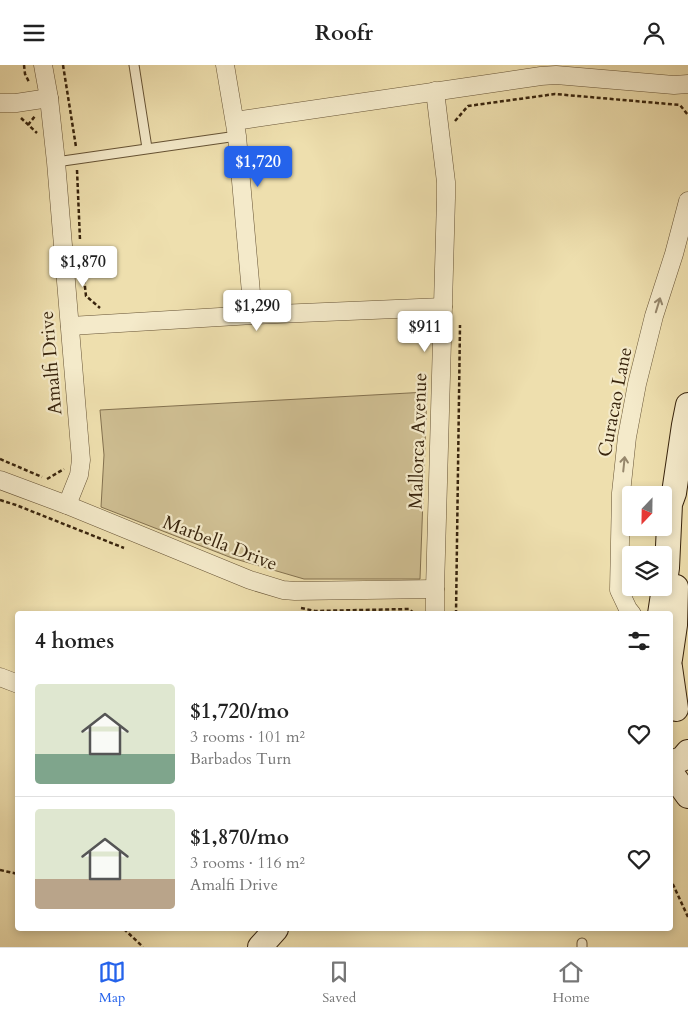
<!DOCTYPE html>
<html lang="en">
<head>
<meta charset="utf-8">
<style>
  :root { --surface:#fff; --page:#f2f2f2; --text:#222; --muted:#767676; --line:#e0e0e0; --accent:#2563eb }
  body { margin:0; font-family:Cardo,serif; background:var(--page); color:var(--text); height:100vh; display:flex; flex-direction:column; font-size:19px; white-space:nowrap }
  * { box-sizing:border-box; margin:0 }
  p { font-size:16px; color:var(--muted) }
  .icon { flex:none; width:28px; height:28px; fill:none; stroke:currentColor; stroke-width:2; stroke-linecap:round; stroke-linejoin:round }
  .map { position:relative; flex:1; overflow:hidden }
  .details { position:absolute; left:15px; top:546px; width:658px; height:320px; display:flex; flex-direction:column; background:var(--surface); border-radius:5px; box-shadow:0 2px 8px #0003 }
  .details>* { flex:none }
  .needle { width:32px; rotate:202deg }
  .buttons { position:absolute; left:622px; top:421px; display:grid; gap:10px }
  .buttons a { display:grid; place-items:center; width:50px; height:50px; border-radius:5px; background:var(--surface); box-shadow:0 2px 8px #0003; font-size:25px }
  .price { position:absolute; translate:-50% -42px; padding:0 11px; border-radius:5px; background:#fff; color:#222; font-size:16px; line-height:32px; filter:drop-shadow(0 1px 2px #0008) }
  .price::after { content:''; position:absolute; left:50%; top:30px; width:15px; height:11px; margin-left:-8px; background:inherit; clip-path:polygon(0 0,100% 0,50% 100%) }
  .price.current { background:var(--accent); color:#fff }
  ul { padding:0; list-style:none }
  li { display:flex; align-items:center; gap:15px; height:125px; padding:0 20px }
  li+li { border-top:1px solid var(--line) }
  li span { display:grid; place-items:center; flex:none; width:140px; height:100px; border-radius:5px; color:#555 }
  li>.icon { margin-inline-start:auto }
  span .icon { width:60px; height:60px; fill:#fffc; stroke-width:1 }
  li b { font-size:21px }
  h2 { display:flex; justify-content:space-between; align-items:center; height:60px; padding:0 20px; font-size:21px }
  header { display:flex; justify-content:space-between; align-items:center; height:65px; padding:0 20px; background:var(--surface); font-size:22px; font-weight:800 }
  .menu { display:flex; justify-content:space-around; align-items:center; height:70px; border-top:1px solid var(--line); background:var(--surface); font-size:14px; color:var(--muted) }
  .menu a { display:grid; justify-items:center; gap:2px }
  .menu .current { color:var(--accent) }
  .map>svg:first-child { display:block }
</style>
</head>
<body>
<header><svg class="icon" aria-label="menu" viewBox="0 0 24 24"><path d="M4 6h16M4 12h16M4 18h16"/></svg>Roofr<svg class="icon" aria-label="person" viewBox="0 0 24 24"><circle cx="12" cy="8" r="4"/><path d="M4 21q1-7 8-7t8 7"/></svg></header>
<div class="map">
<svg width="688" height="882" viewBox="0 0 688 882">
  <rect width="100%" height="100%" fill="#eedfae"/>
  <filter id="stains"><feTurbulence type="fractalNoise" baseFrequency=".004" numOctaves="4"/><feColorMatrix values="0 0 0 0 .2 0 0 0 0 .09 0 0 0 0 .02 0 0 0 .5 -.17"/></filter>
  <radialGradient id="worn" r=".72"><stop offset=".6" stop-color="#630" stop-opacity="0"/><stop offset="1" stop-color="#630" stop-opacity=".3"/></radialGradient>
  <path fill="#cfbf93" stroke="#847250" d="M427 327 420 514H304L232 493 101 442 104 390 100 345Z"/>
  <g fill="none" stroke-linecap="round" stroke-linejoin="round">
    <defs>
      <g id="lane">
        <path d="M134 0 147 83"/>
        <path d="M56 97 237 71"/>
        <path d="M582 878V882"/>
      </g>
      <g id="street">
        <path d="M43 0 49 33 56 97 81 395 79 410 67 440"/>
        <path d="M225 0 237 71 253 250"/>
        <path d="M435 26 446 117V133L435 524V549"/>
        <path d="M0 38H16L49 33"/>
        <path d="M235 56 541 11 556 10 674 20 688 19"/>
        <path d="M70 261 253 250 443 242"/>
        <path d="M0 415 67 440 250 515 283 525 295 526 435 524"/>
        <path d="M632 549 628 544 619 525 621 428 627 372 637 319 654 251 674 189 688 136"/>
        <path d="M0 612 18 619"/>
      </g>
      <g id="secondary">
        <path d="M660 549 667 503 670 439 674 428 684 360 688 340"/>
        <path d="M670 594 675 560 676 522"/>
        <path d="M670 602 676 644"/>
        <path d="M670 698 682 694 688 687"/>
        <path d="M670 706 688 731"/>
        <path d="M260 882 276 864"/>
      </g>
    </defs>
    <use href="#lane" stroke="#665335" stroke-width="11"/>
    <use href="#street" stroke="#665335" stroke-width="19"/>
    <use href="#secondary" stroke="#38240d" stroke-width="26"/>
    <g stroke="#38240d" stroke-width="2.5" stroke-dasharray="4 2.5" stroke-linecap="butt">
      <path d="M24 0 25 9 29 17"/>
      <path d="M63 0 76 82"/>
      <path d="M21 53 37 68"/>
      <path d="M455 56 468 41 555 29 680 40 688 50"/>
      <path d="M28 60 35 51"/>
      <path d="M77 105 80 175"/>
      <path d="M82 195 86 231 100 243"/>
      <path d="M0 394 42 412"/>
      <path d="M47 414 64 404"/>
      <path d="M0 435 16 440 124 483"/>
      <path d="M301 543 315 546 409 544 415 549"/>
      <path d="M456 549 460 260"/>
      <path d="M0 805 18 809"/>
      <path d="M670 813 688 852"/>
      <path d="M124 864 143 882"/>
    </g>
    <use href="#lane" stroke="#f4eaca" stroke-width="9"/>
    <use href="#street" stroke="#f4eaca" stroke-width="18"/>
    <use href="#secondary" stroke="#f4eaca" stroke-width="24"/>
  </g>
  <defs><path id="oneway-shaft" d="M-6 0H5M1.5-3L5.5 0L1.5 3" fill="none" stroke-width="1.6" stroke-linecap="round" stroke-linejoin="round" transform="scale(1.25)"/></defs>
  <g stroke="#96876c">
    <use href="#oneway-shaft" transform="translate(658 240) rotate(-73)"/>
    <use href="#oneway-shaft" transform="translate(624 399) rotate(-84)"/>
  </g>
  <g text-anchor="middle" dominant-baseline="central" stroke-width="4.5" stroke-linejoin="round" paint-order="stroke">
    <g font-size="19" fill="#38240d" stroke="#f4eaca">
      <text transform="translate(51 298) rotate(-95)">Amalfi Drive</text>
      <text transform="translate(615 337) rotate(-79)">Curacao Lane</text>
      <text transform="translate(418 376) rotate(-88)">Mallorca Avenue</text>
      <text transform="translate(220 478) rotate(21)">Marbella Drive</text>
    </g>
  </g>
  <rect width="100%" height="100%" filter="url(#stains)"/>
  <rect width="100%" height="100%" fill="url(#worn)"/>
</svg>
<div class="buttons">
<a><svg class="needle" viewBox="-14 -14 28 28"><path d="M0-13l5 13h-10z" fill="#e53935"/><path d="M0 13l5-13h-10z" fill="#767676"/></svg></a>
<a><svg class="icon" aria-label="layers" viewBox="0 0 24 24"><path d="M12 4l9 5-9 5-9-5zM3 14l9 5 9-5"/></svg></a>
</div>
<b class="price current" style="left:258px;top:123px">$1,720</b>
<b class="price" style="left:83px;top:223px">$1,870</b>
<b class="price" style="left:257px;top:267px">$1,290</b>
<b class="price" style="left:425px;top:288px">$911</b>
<section class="details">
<h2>4 homes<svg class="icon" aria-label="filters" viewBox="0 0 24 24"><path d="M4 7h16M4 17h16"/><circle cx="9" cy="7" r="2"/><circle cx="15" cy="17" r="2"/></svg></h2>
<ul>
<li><span style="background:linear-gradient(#dfe7d0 70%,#7fa58c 0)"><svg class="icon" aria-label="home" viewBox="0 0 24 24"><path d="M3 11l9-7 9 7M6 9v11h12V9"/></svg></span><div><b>$1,720/mo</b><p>3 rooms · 101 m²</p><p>Barbados Turn</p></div><svg class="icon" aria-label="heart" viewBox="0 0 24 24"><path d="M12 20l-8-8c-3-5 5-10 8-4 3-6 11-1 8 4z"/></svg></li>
<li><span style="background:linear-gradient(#dfe7d0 70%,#b9a48a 0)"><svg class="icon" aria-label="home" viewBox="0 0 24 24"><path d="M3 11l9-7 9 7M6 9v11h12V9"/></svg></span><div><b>$1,870/mo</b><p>3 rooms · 116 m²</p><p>Amalfi Drive</p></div><svg class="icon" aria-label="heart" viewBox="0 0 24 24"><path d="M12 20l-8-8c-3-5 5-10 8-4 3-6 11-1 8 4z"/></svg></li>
</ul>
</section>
</div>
<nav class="menu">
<a class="current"><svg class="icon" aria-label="map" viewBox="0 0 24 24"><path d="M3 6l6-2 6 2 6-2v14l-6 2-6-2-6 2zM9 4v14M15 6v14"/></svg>Map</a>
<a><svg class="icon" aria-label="saved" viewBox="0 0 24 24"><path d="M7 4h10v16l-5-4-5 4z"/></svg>Saved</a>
<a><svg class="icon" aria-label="home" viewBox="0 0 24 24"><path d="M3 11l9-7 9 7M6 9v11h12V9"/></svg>Home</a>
</nav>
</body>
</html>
